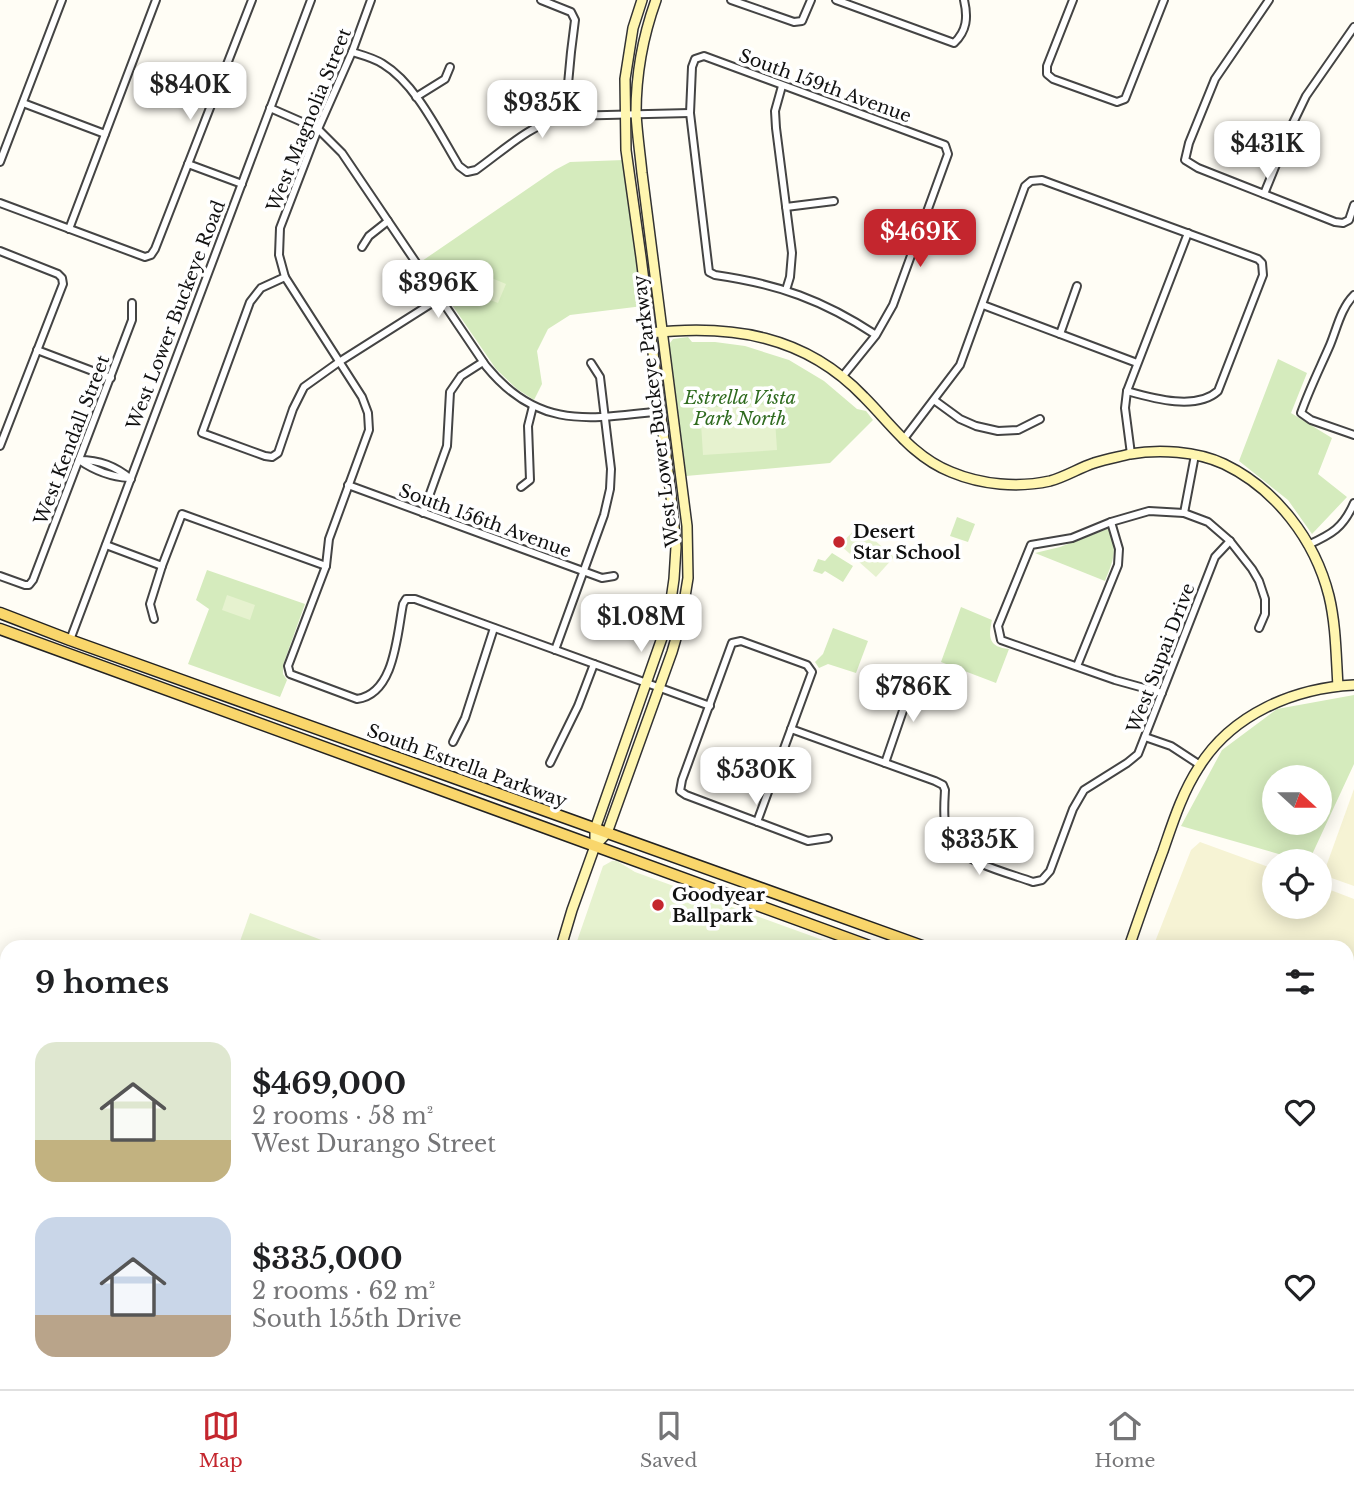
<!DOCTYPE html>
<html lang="en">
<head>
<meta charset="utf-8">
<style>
  :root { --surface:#fff; --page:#f6f6f6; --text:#202124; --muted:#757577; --line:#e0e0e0; --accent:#c4262e }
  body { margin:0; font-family:"Libre Baskerville",serif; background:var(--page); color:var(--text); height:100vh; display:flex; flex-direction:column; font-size:26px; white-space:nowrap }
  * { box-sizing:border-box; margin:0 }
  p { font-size:23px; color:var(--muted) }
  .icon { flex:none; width:38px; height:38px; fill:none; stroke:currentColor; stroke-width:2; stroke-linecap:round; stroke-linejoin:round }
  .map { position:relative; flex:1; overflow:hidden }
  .details { position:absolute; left:0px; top:940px; width:1354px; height:450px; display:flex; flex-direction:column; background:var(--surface); border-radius:21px 21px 0 0; box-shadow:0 4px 18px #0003 }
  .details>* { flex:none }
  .needle { width:46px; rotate:111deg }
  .tools { position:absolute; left:1262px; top:765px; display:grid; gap:14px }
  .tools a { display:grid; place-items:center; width:70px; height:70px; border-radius:50%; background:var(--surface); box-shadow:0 4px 18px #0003; font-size:35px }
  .price { position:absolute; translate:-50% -60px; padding:0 16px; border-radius:14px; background:#fff; color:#222; font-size:23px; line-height:46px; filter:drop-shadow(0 2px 4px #0008) }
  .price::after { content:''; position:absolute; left:50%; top:42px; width:21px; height:16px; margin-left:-10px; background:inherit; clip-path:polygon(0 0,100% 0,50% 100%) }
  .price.current { background:var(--accent); color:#fff }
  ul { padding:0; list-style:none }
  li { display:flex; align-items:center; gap:21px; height:175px; padding:0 35px }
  li span { display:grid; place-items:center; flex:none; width:196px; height:140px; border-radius:21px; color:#555 }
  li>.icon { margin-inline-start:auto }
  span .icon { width:84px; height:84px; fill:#fffc; stroke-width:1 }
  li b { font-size:30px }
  h2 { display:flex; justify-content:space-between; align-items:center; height:84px; padding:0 35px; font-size:30px }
  .tabs { display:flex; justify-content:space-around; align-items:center; height:98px; border-top:2px solid var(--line); background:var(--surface); font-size:19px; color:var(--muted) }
  .tabs a { display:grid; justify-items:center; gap:4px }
  .tabs .current { color:var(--accent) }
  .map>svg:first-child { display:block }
</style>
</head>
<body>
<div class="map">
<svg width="1354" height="1389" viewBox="0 0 1354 1389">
  <rect width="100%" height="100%" fill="#fffdf5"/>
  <g fill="#f6f3d4">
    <path d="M1354 789V886L1323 875Z"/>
    <path d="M1200 842 1274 869V906H1320V886L1354 899V1079L1348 1077V947H1153L1191 850Z"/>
  </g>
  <g fill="#d5ebbd" fill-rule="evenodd">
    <path d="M624 160 643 306 570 315 548 329 537 351 542 384 534 400 517 389 496 369 422 261 555 170 570 162Z"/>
    <path d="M688 337 692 342H715L745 346 789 360 824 381 857 409 866 411 873 420 830 463 686 476 670 348V343L673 339Z"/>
    <path d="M1278 359 1307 373 1291 413 1332 438 1318 474 1347 497 1312 534 1288 500 1239 461Z"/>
    <path d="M957 517 975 524 968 542 950 536Z"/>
    <path d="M1110 528C1117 552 1114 559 1105 581L1035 553 1060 547Z"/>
    <path d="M832 553 853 566 843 582 825 571 822 574 813 571 818 559 825 561Z"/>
    <path d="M207 570 305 604 283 665V674L287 680 280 697 188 664 209 609 196 600Z"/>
    <path d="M961 607 992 620C988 638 989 647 1009 649L996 683 941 662Z"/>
    <path d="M833 628 868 641 856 673 828 664 819 668 815 662 823 654Z"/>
    <path d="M1354 695V764L1309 861H1303L1181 826 1222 750 1277 709ZM1274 777H1320V822H1274Z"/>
    <path d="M1348 1144 1354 1147V1389H1140L1142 1382H1348Z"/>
    <path d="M718 1382 823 1383 840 1389H715Z"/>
  </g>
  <g fill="#e6f2cf">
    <path d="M477 272 506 284 498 303 469 292Z"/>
    <path d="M774 404 777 450 703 455 700 408Z"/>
    <path d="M858 526 894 557 876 577 840 545Z"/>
    <path d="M227 595 255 605 250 620 222 610Z"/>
    <path d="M612 861H617L635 872 842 947H575L603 866Z"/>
    <path d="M250 913 340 947H238Z"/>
    <path d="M0 1085 7 1088V1382L214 1383 212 1389H0Z"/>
    <path d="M1049 1383H1119L1117 1389H1054Z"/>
  </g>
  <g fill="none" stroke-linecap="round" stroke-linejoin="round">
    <path stroke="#3f96cf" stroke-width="2" d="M222 1389 224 1382"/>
    <defs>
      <g id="street">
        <path d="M371 0 352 52 318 129 280 228 279 255 285 277 261 288 250 302 202 433 265 456 272 457 278 453 293 409 304 387 339 362 440 298"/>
        <path d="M541 0 571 12 575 20 571 52 565 116"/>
        <path d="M731 0 794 22 802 21 811 0"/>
        <path d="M836 0 954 43C967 31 968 17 964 0"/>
        <path d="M1073 0 1047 66V74L1053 79 1117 102 1125 99 1164 0"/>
        <path d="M1269 0 1215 79 1189 143 1185 160 1198 168 1335 222 1343 223 1349 220 1354 205"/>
        <path d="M352 52C362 55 374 58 383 64 416 84 439 133 459 166L467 172 476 170C504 150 531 124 565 116L690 113"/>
        <path d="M782 86 775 111 776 128 792 253 790 277 786 290"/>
        <path d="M416 97 445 79 450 67"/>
        <path d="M23 103 105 134"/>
        <path d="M270 108 318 129 342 153 486 366C538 430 588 419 662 411"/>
        <path d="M0 162 62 0"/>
        <path d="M188 164 242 184"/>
        <path d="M1264 194 1293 123 1306 96 1354 27"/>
        <path d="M0 203 145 257 151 255 155 249 252 0"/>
        <path d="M786 207 834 201"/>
        <path d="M69 229 156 0"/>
        <path d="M362 247 369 236 388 221"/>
        <path d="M0 251 58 274 62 278 63 284 0 446"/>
        <path d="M285 277 362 397 368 413 369 430 329 539 326 566 288 666 290 674 357 699C395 694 397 634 403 604L406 599H415L710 706"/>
        <path d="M1354 295C1341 308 1337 328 1330 345 1320 368 1309 390 1301 413L1311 420 1354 435"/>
        <path d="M983 305 1137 363"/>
        <path d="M1060 334 1077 286"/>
        <path d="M37 350 111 378"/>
        <path d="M842 377 876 335 893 305 948 154 945 145 704 56 695 59 692 67 690 113 709 272 715 275C778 284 823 300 876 335"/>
        <path d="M934 400 960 419 976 426 998 431 1018 430 1040 419"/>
        <path d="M903 440 960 365 1025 186 1031 181 1042 180 1258 259 1262 263 1263 275 1218 391C1196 411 1152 398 1127 391"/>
        <path d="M1131 454 1125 408 1127 391 1188 233"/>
        <path d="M79 460C100 460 115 466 131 479"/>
        <path d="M79 460C95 471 110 477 129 478"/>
        <path d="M348 485 602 578 614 576"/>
        <path d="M521 487 530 480 528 426 533 406"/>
        <path d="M423 513 447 446 450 392 461 376 483 362"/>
        <path d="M1184 513 1195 455"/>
        <path d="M106 545 162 566"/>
        <path d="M1308 545C1332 534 1343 528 1354 503"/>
        <path d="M0 576 25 585H29L33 580 132 320V303"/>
        <path d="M154 619 150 604 162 566 182 514 326 566"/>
        <path d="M70 640 311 0"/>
        <path d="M555 650 604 515 610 489 611 469 600 377 591 363"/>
        <path d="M1077 666 1118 565 1119 549 1111 522"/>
        <path d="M1162 693 1115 680 1001 640 998 626 1031 545 1072 538 1111 522 1149 511 1184 513 1208 522 1230 541 1252 569 1259 581 1265 599V614L1259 628"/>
        <path d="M791 729 935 781 943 785 945 790C944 807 942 829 953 844 970 865 1009 873 1033 882L1042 880 1050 871 1073 809 1084 790 1127 763 1138 754 1215 557 1230 541"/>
        <path d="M1145 737 1171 746 1200 765"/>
        <path d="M453 742 465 718 494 628"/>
        <path d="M550 763 578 706 594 664"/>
        <path d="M885 763 908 696 905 684"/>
        <path d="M757 822 812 672 807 665 741 641 732 643 682 780 680 791 686 795 808 841 828 838"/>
      </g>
      <g id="secondary">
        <path d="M650 333C731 324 805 335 864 397 892 425 913 457 951 472 982 485 1018 488 1050 481 1065 477 1079 468 1094 463 1105 459 1118 457 1130 454 1159 449 1196 451 1224 464 1276 489 1315 540 1329 596 1336 625 1336 656 1338 686"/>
        <path d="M595 846 607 833 672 652 681 621 688 578 687 526 642 173C640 153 637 133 636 113 636 74 643 36 656 0"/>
        <path d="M561 947 572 910 595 846V829L663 635 671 600 674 579 676 547 671 496 641 257 626 150 625 79 633 28 642 0"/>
        <path d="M1129 947C1140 915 1151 883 1163 851 1173 822 1182 793 1199 767 1232 714 1294 688 1354 685"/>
        <path d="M0 1060 7 1062"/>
        <path d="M945 1382 969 1389"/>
        <path d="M1008 1382 1011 1389"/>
        <path d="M1027 1382 1030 1389"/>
        <path d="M450 1389 453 1382"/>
        <path d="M974 1389 996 1382"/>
      </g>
      <g id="primary">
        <path d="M0 613 70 640 925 947"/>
        <path d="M0 629 872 947"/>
        <path d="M1348 1102 1354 1104"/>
        <path d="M1348 1117 1354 1119"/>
      </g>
    </defs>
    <use href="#street" stroke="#444" stroke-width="10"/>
    <use href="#secondary" stroke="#333" stroke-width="12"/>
    <use href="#primary" stroke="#222" stroke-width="13"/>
    <use href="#street" stroke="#fff" stroke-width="6"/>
    <use href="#secondary" stroke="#fff6b0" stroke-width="9"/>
    <use href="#primary" stroke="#f9d66b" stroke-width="10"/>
  </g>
  <g fill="#c4262e" stroke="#fff" stroke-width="2.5">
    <circle cx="839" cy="542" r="7"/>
    <circle cx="658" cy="905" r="7"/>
  </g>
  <g text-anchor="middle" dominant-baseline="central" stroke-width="7" stroke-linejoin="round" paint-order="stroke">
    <g font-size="18" fill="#111" stroke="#fff">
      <text transform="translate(825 86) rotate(20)">South 159th Avenue</text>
      <text transform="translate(309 120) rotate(-68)">West Magnolia Street</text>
      <text transform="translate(176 315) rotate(-69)">West Lower Buckeye Road</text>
      <text transform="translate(656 411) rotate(-97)">West Lower Buckeye Parkway</text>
      <text transform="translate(72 440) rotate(-69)">West Kendall Street</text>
      <text transform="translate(485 521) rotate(20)">South 156th Avenue</text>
      <text transform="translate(1161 658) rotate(-69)">West Supai Drive</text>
      <text transform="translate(467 766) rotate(20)">South Estrella Parkway</text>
    </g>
    <g font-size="18" font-style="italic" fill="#2f6b1f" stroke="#fff">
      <text x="740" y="398">Estrella Vista<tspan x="740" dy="21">Park North</tspan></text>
    </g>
    <g font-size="18" font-weight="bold" fill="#111" stroke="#fff" text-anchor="start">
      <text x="853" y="532">Desert<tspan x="853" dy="21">Star School</tspan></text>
      <text x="672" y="895">Goodyear<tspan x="672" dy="21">Ballpark</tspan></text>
    </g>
  </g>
</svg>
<div class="tools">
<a><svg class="needle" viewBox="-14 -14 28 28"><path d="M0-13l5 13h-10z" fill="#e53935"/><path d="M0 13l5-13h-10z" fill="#757577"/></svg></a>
<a><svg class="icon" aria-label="locate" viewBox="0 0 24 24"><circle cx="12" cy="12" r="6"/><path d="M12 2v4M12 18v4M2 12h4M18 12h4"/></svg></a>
</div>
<b class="price" style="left:190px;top:122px">$840K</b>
<b class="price" style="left:542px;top:140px">$935K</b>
<b class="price" style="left:1267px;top:181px">$431K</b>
<b class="price current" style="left:920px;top:269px">$469K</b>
<b class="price" style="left:438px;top:320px">$396K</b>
<b class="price" style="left:641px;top:654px">$1.08M</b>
<b class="price" style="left:913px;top:724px">$786K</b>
<b class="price" style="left:756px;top:807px">$530K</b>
<b class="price" style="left:979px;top:877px">$335K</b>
<section class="details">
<h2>9 homes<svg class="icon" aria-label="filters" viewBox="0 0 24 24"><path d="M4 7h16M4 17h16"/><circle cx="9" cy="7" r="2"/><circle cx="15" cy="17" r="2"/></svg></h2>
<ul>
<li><span style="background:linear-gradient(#dfe7d0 70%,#c2b280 0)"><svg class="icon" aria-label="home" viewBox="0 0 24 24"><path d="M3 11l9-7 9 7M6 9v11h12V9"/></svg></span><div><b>$469,000</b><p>2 rooms · 58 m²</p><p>West Durango Street</p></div><svg class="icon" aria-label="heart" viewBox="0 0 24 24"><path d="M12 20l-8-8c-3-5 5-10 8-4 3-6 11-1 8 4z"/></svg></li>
<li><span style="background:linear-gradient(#c9d6e8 70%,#b9a48a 0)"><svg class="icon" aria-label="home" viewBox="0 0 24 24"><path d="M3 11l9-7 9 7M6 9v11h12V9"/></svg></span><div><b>$335,000</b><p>2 rooms · 62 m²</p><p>South 155th Drive</p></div><svg class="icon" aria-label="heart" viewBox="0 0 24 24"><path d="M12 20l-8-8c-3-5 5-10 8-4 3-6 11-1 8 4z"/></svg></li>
</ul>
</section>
</div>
<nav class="tabs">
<a class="current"><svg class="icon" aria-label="map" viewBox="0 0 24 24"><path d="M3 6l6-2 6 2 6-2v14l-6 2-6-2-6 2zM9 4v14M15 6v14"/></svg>Map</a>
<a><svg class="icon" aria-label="saved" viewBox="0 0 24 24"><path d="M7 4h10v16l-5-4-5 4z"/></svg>Saved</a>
<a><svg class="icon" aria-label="home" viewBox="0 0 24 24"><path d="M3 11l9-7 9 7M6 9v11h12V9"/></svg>Home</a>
</nav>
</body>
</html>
